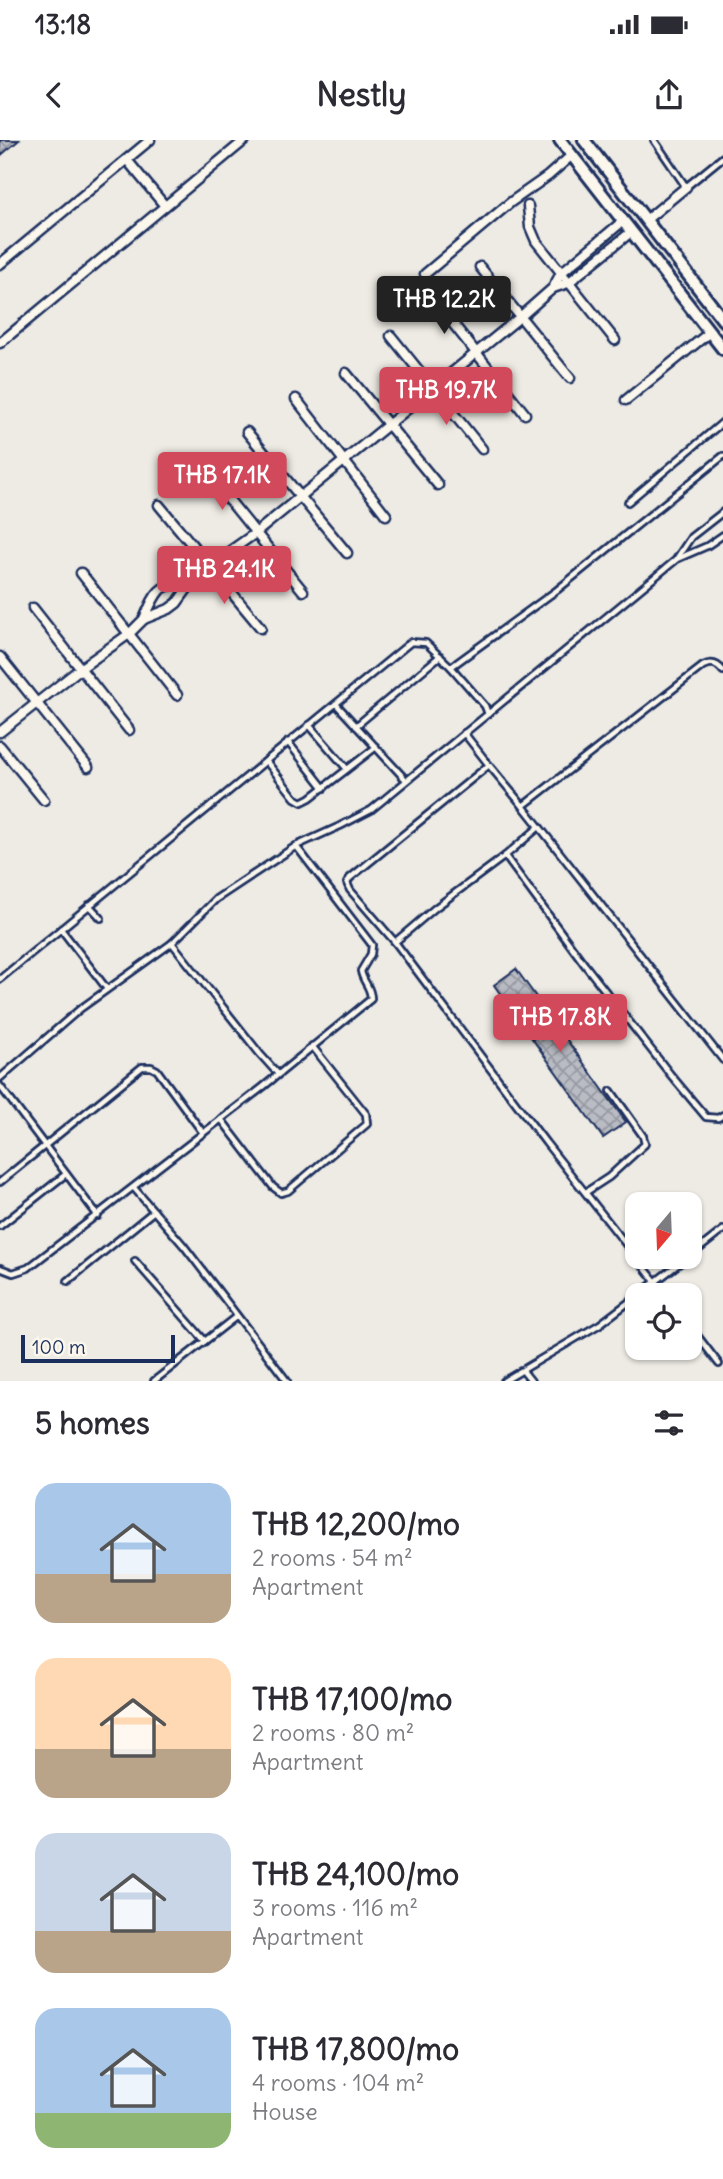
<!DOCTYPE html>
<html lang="en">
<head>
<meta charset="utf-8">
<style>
  :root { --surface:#fff; --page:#f7f7f7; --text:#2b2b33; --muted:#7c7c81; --accent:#d1495b }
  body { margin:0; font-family:Delius,sans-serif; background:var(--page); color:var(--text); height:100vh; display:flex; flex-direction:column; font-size:26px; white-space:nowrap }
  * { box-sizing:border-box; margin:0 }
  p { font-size:23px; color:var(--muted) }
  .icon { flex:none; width:38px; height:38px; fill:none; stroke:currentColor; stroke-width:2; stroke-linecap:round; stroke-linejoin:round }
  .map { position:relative; height:1241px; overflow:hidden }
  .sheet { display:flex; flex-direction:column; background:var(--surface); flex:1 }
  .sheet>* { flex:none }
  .needle { width:46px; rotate:199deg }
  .tools { position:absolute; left:625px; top:1052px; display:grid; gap:14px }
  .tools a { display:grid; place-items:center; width:77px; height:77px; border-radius:14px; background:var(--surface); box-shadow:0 2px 5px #0004; font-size:35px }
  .scale { position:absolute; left:21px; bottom:18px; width:154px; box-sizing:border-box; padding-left:7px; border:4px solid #1b2f5e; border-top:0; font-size:19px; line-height:24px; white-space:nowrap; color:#1b2f5e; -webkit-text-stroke:5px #fbf7ec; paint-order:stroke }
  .price { position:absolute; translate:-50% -60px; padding:0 16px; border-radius:7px; background:var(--accent); color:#fff; font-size:23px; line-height:46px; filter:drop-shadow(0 2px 4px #0008) }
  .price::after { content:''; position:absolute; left:50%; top:42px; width:21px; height:16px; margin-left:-10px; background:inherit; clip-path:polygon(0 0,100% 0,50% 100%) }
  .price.selected { background:#222; color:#fff }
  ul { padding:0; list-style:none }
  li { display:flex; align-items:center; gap:21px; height:175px; padding:0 35px }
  li span { display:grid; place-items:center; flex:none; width:196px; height:140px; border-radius:21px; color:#555 }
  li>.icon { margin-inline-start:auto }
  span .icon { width:84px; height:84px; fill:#fffc; stroke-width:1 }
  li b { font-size:30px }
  h2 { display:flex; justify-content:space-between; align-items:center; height:84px; padding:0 35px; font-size:30px }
  .status { display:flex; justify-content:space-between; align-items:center; height:49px; padding:0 35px; background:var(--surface); direction:ltr }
  .status svg { height:19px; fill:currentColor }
  header { display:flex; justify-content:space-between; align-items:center; height:91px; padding:0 35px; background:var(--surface); font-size:32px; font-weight:700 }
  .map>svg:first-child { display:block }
</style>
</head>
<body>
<div class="status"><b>13:18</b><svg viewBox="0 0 49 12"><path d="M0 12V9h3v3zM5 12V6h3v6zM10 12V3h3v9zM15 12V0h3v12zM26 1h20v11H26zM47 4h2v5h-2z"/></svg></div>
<header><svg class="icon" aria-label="back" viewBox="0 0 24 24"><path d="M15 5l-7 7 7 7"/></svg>Nestly<svg class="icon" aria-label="share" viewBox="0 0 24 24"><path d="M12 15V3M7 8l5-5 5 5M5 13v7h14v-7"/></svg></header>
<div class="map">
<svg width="723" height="1241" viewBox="0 0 723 1241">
  <defs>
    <pattern id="building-cross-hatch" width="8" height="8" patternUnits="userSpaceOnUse" patternTransform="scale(1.75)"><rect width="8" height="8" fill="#b9bcc3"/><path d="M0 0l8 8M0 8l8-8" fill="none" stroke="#9699a2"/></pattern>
  </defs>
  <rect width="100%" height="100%" fill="#eeebe4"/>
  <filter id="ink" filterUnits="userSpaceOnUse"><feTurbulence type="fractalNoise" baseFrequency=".0143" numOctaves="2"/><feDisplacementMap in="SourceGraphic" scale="14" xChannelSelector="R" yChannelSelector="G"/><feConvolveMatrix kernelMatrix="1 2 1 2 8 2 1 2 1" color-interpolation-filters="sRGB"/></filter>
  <g filter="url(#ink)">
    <g fill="url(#building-cross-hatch)" stroke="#1b2f5e" stroke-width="2">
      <path d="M0 0H19L0 16Z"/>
      <path d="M516 829 626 982 603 998 494 845Z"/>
    </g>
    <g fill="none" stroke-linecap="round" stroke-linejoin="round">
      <defs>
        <g id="service">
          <path d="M654 0 686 47 723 17"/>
          <path d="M628 362 723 282"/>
          <path d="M677 418 691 397 723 372"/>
          <path d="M723 531C717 523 711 522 703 526L523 666 723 920"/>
          <path d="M336 564 406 640"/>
          <path d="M488 574 677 419 707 406 723 395"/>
          <path d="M309 585 347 629"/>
          <path d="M356 586 440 516"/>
          <path d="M464 593 489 625"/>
          <path d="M288 602 324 648"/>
          <path d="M266 621 295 658 302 662 310 658 376 607"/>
          <path d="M523 666 489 625 350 738 347 743 350 750 395 802 546 1003 666 1155"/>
          <path d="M539 687 505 716 585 825 670 934 706 977 718 978 723 975"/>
          <path d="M89 765 101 778"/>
          <path d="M61 789 107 849"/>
          <path d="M395 802 435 768 505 716"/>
          <path d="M172 803 260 914 278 934"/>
          <path d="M0 839 411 502 426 503 451 527 557 450 723 316"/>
          <path d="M0 938 80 869 172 803 216 759 296 706 340 686 371 670 488 574 485 566 451 527"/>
          <path d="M0 946 98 1076"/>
          <path d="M221 979 273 1047 281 1053 288 1051 367 984 366 974 312 906"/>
          <path d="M0 1042 142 927H151L157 930 203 993"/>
          <path d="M134 1048 184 1106 287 1241"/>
          <path d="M586 1052 609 1037 645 1004 643 996 611 951"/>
          <path d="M0 1086 66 1034"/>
          <path d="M690 1116 723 1090"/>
          <path d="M135 1121 205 1201"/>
          <path d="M0 1128 13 1133 28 1128 263 947 371 859C371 846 363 843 361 831L371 814 372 805 296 706"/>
          <path d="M68 1141 154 1071"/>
          <path d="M638 1155 689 1116"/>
          <path d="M690 1186 719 1224"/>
          <path d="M523 1231 531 1241"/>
          <path d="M154 1241 237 1176"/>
          <path d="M504 1241 600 1184 637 1156"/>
        </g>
        <g id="minor">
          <path d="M127 20 165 66"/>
          <path d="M528 66 530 87 536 101 615 200"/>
          <path d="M646 80 686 47"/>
          <path d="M0 124 150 0"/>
          <path d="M480 127 570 238"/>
          <path d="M425 134 511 62 548 36 572 15"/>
          <path d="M553 148 568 143 631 92"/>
          <path d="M435 161 525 274"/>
          <path d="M391 196 482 309"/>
          <path d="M0 203 245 0"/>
          <path d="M346 233 438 345"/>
          <path d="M296 259 386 375"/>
          <path d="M626 260 710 192"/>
          <path d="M247 292 347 413"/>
          <path d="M208 334 303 451"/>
          <path d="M159 365 261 488"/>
          <path d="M81 433 177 555"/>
          <path d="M33 468 129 590"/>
          <path d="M144 479C160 443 158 449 195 438"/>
          <path d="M0 517 88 627"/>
          <path d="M0 592 81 528 129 494 144 479 169 469 177 463 195 438 209 426 257 392 520 177 553 148 561 133 623 81"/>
          <path d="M0 606 44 660"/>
        </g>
        <g id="secondary">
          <path d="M560 0 723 209"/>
          <path d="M584 0 723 180"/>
        </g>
      </defs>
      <use href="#service" stroke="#1b2f5e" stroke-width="10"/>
      <use href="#minor" stroke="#1b2f5e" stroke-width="13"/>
      <use href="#secondary" stroke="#1b2f5e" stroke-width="16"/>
      <use href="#service" stroke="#fbf7ec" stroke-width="4.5"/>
      <use href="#minor" stroke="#fbf7ec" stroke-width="8"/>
      <use href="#secondary" stroke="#fbf7ec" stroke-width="10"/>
    </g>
  </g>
</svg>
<div class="tools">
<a><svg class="needle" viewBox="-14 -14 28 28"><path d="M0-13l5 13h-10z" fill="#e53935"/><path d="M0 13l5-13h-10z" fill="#7c7c81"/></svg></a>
<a><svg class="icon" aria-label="locate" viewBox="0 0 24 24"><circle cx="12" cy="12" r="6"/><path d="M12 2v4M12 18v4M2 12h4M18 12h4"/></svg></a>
</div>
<div class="scale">100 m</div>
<b class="price selected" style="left:444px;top:196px">THB 12.2K</b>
<b class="price" style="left:446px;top:287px">THB 19.7K</b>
<b class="price" style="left:222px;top:372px">THB 17.1K</b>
<b class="price" style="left:224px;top:466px">THB 24.1K</b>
<b class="price" style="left:560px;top:914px">THB 17.8K</b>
</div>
<section class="sheet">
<h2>5 homes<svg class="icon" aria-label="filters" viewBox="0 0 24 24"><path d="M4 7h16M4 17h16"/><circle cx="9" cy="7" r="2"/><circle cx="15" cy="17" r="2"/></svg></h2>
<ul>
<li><span style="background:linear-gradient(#a9c7e8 65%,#b9a48a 0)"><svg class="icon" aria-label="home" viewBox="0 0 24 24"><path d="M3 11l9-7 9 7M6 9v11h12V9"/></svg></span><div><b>THB 12,200/mo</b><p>2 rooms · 54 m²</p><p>Apartment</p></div></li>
<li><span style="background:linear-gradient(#ffd9b3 65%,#b9a48a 0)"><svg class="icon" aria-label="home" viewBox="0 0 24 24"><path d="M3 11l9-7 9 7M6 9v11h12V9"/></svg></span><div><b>THB 17,100/mo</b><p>2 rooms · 80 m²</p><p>Apartment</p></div></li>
<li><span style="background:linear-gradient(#c9d6e8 70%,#b9a48a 0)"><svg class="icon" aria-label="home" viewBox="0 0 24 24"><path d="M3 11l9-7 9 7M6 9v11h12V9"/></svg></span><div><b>THB 24,100/mo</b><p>3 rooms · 116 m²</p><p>Apartment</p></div></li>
<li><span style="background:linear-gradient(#a9c7e8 75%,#8fb573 0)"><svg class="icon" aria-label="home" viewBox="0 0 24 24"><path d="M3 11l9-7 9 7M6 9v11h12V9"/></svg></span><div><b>THB 17,800/mo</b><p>4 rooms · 104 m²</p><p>House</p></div></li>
</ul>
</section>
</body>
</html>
